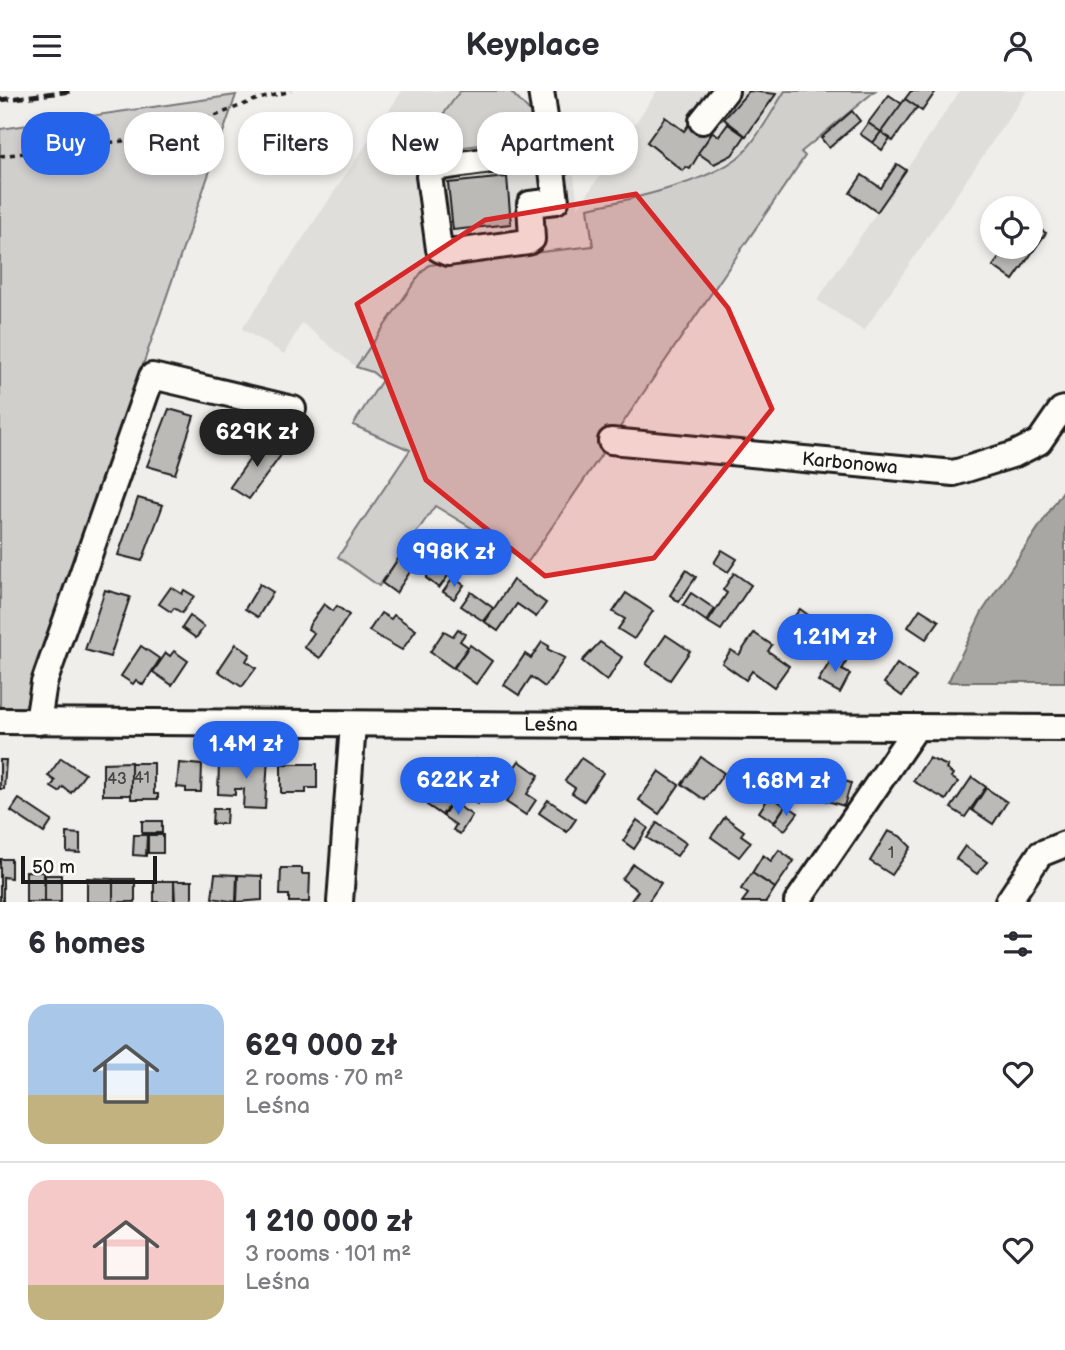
<!DOCTYPE html>
<html lang="en">
<head>
<meta charset="utf-8">
<style>
  :root { --surface:#fff; --page:#f7f7f7; --text:#2b2b33; --muted:#7c7c81; --line:#e1e1e2; --accent:#2563eb }
  body { margin:0; font-family:"Balsamiq Sans",sans-serif; background:var(--page); color:var(--text); height:100vh; display:flex; flex-direction:column; font-size:26px; white-space:nowrap }
  * { box-sizing:border-box; margin:0 }
  p { font-size:23px; color:var(--muted) }
  .icon { flex:none; width:38px; height:38px; fill:none; stroke:currentColor; stroke-width:2; stroke-linecap:round; stroke-linejoin:round }
  .map { position:relative; height:811px; overflow:hidden }
  .drawer { display:flex; flex-direction:column; background:var(--surface); flex:1 }
  .drawer>* { flex:none }
  .top-card { position:absolute; left:21px; top:21px; width:700px; height:63px; display:flex; gap:14px }
  .buttons { position:absolute; left:980px; top:105px; display:grid; gap:14px }
  .buttons a { display:grid; place-items:center; width:63px; height:63px; border-radius:50%; background:var(--surface); box-shadow:0 4px 10px #0003; font-size:35px }
  .scale { position:absolute; left:21px; bottom:18px; width:136px; box-sizing:border-box; padding-left:7px; border:4px solid #1c1c1c; border-top:0; font-size:19px; line-height:24px; white-space:nowrap; color:#1c1c1c; -webkit-text-stroke:5px #fdfcf7; paint-order:stroke }
  .price { position:absolute; translate:-50% -60px; padding:0 16px; border-radius:24px; background:var(--accent); color:#fff; font-size:23px; line-height:46px; filter:drop-shadow(0 2px 4px #0008) }
  .price::after { content:''; position:absolute; left:50%; top:42px; width:21px; height:16px; margin-left:-10px; background:inherit; clip-path:polygon(0 0,100% 0,50% 100%) }
  .price.on { background:#222; color:#fff }
  ul { padding:0; list-style:none }
  li { display:flex; align-items:center; gap:21px; height:175px; padding:0 28px }
  li+li { border-top:2px solid var(--line) }
  li span { display:grid; place-items:center; flex:none; width:196px; height:140px; border-radius:21px; color:#555 }
  li>.icon { margin-inline-start:auto }
  span .icon { width:84px; height:84px; fill:#fffc; stroke-width:1 }
  li b { font-size:30px }
  h2 { display:flex; justify-content:space-between; align-items:center; height:84px; padding:0 28px; font-size:30px }
  .chip { padding:0 24px; border-radius:28px; background:var(--surface); box-shadow:0 4px 10px #0003; font-size:24px; line-height:63px }
  .chip.on { background:var(--accent); color:#fff }
  header { display:flex; justify-content:space-between; align-items:center; height:91px; padding:0 28px; background:var(--surface); font-size:32px; font-weight:700 }
  .map>svg:first-child { display:block }
</style>
</head>
<body>
<header><svg class="icon" aria-label="menu" viewBox="0 0 24 24"><path d="M4 6h16M4 12h16M4 18h16"/></svg>Keyplace<svg class="icon" aria-label="person" viewBox="0 0 24 24"><circle cx="12" cy="8" r="4"/><path d="M4 21q1-7 8-7t8 7"/></svg></header>
<div class="map">
<svg width="1065" height="811" viewBox="0 0 1065 811">
  <rect width="100%" height="100%" fill="#f0eeea"/>
  <filter id="ink" filterUnits="userSpaceOnUse"><feTurbulence type="fractalNoise" baseFrequency=".0143" numOctaves="2"/><feDisplacementMap in="SourceGraphic" scale="14" xChannelSelector="R" yChannelSelector="G"/><feConvolveMatrix kernelMatrix="1 2 1 2 8 2 1 2 1" color-interpolation-filters="sRGB"/></filter>
  <g filter="url(#ink)">
    <g fill="#e0deda">
      <path d="M402 0H460L417 61 569 42 578 117 657 0H785L741 63 711 81 639 107 588 117 593 155 429 174 421 182 356 276 302 232 284 263 242 238Z"/>
      <path d="M960 0H1027L864 240 817 209Z"/>
    </g>
    <g fill="#d0cfcc" stroke="#767674" stroke-width="2">
      <path d="M460 0H510L533 24 536 47 416 62Z"/>
      <path d="M785 0H875L801 61 805 65 528 471 435 415 379 495 338 466 410 359 353 334 382 289 372 281 356 276 421 182 429 174 593 155 588 117C628 109 712 91 742 63 759 46 772 20 785 0Z"/>
      <path d="M236 4 24 619 0 618V38Z"/>
    </g>
    <path fill="#a8a7a3" stroke="#706f6d" stroke-width="2" d="M1065 397V591H948L982 521Z"/>
    <g fill="#bbbab6" stroke="#1c1c1c" stroke-width="2">
      <path d="M749 0 776 3 746 45 724 28Z"/>
      <path d="M911 0H936L922 20 905 8Z"/>
      <path d="M889 4 902 13 881 41 868 32Z"/>
      <path d="M905 8 917 16 893 50 881 41Z"/>
      <path d="M852 20 860 30 829 57 821 47Z"/>
      <path d="M665 26 684 40 692 29 711 43 690 78 686 76 683 80 647 51Z"/>
      <path d="M586 28 601 42 587 59 571 45 578 38 581 41 585 36 582 34Z"/>
      <path d="M868 32 881 41 873 52 860 43Z"/>
      <path d="M728 33 745 45 732 64 714 73 698 62 713 41 719 45Z"/>
      <path d="M881 41 890 47 882 59 873 52Z"/>
      <path d="M897 73 906 79 877 121 850 102 862 84 881 97Z"/>
      <path d="M507 86 511 133 453 139 448 92Z"/>
      <path d="M1031 132 1046 142 1013 189 993 175 1007 156H1031Z"/>
      <path d="M169 318 194 325 175 383 147 375Z"/>
      <path d="M264 348 284 360 249 408 230 396Z"/>
      <path d="M138 407 163 414 142 470 118 464Z"/>
      <path d="M722 459 737 468 728 481 714 472Z"/>
      <path d="M398 468 412 478 396 502 382 492Z"/>
      <path d="M434 475 448 485 439 497 426 487Z"/>
      <path d="M686 479 696 486 679 511 670 504Z"/>
      <path d="M734 482 751 494 721 539 708 531 727 502 723 499Z"/>
      <path d="M453 487 464 494 454 508 443 501Z"/>
      <path d="M513 489 546 512 536 526 517 513 498 540 485 531Z"/>
      <path d="M260 493 273 501 258 526 245 518Z"/>
      <path d="M171 496 182 503 184 499 194 505 182 522 174 517 171 521 159 513Z"/>
      <path d="M105 499 130 506 110 566 85 559Z"/>
      <path d="M471 501 493 517 483 530 461 515Z"/>
      <path d="M626 502 653 520 634 548 618 538 625 528 613 521Z"/>
      <path d="M691 502 715 518 706 530 683 514Z"/>
      <path d="M324 513 333 520 337 515 349 524 320 567 304 556 314 542 308 538 310 533Z"/>
      <path d="M800 518 819 532 810 544 791 530Z"/>
      <path d="M920 518 939 530 926 548 908 536Z"/>
      <path d="M381 522 391 528 394 524 416 539 402 559 369 540Z"/>
      <path d="M190 525 204 536 196 547 182 537Z"/>
      <path d="M848 531 867 544 860 554 841 542Z"/>
      <path d="M820 533 837 546 827 561 809 548Z"/>
      <path d="M458 538 465 543 460 550 468 556 453 577 430 561 444 540 453 545Z"/>
      <path d="M754 542 772 554 768 560 789 575 774 596 752 580 746 589 722 572 731 559 739 564Z"/>
      <path d="M666 544 690 560 670 589 646 573Z"/>
      <path d="M542 551 549 555 547 558 565 567 545 596 531 586 519 604 504 594 525 563 531 567Z"/>
      <path d="M600 551 622 566 607 590 582 570Z"/>
      <path d="M236 553 250 563 246 570 256 577 242 596 218 580Z"/>
      <path d="M470 554 492 570 476 593 454 577Z"/>
      <path d="M141 555 160 568 143 594 136 589 133 593 121 585Z"/>
      <path d="M174 560 188 570 172 594 153 581 166 562 170 565Z"/>
      <path d="M835 563 847 569 842 579 850 583 840 602 818 590Z"/>
      <path d="M897 573 916 586 902 605 884 592Z"/>
      <path d="M254 665H268L265 718 243 717 244 698H235V704L218 703 219 672 244 673V670L253 671Z"/>
      <path d="M701 666 724 682 705 709 682 693Z"/>
      <path d="M61 667 85 683 71 702 63 696 59 701 51 696 55 690 48 685Z"/>
      <path d="M581 667 603 682 584 710 572 702 575 697 565 690Z"/>
      <path d="M929 667 948 675 946 678 953 683 951 686 958 691 946 709 913 690Z"/>
      <path d="M477 668 498 682 477 713 464 705 472 694 463 688Z"/>
      <path d="M0 669H6L4 698H0Z"/>
      <path d="M519 670 539 684 527 703 536 709 526 724 506 711 514 700 503 693Z"/>
      <path d="M131 671V704H103V672Z"/>
      <path d="M131 672H154V703H158V708H131Z"/>
      <path d="M179 672 202 674 201 701H186V697L177 696Z"/>
      <path d="M281 673H317V697H306V702H281Z"/>
      <path d="M659 680 679 694 659 723 639 709Z"/>
      <path d="M825 684 851 692 844 715 818 707Z"/>
      <path d="M972 686 986 696 965 726 951 717Z"/>
      <path d="M438 697 453 708 442 724 427 714Z"/>
      <path d="M986 697 1007 711 993 733 972 719Z"/>
      <path d="M770 705 785 715 774 731 759 721Z"/>
      <path d="M19 708 52 730 44 742 11 720Z"/>
      <path d="M548 709 576 728 567 741 539 722Z"/>
      <path d="M452 711 472 724 460 743 453 739 456 734 443 725Z"/>
      <path d="M786 714 798 722 785 739 774 732Z"/>
      <path d="M213 718H227L226 733H212Z"/>
      <path d="M725 726 744 740 741 744 751 751 739 766 711 746Z"/>
      <path d="M637 729 648 737 634 758 623 750Z"/>
      <rect x="142" y="730" width="20" height="12"/>
      <path d="M657 732 686 752 677 765 647 747Z"/>
      <path d="M888 740 900 745 911 756 892 784 870 770Z"/>
      <path d="M67 742 80 743V762L67 761Z"/>
      <path d="M134 744H147L146 765 133 764Z"/>
      <rect x="148" y="744" width="15" height="18"/>
      <path d="M965 755 987 771 977 783 956 768Z"/>
      <path d="M779 759 794 770 775 797 752 782 763 764 771 770Z"/>
      <path d="M0 768H11V787L3 786V811H0Z"/>
      <path d="M633 773 661 792 648 811H630L638 800 622 788Z"/>
      <path d="M281 777H302V783H310L309 811H289V804H280Z"/>
      <path d="M26 780 44 781V811H26Z"/>
      <path d="M752 782 775 797 766 811H742L748 803 741 798Z"/>
      <path d="M215 783 237 784 236 811 212 807Z"/>
      <rect x="45" y="784" width="16" height="27"/>
      <path d="M238 784 262 785V809L237 811Z"/>
      <path d="M87 787 113 788V811H87Z"/>
      <rect x="113" y="788" width="22" height="23"/>
      <rect x="154" y="790" width="20" height="21"/>
      <path d="M174 790H192V811H175Z"/>
    </g>
    <g fill="none" stroke-linecap="round" stroke-linejoin="round">
      <defs>
        <g id="minor">
          <path d="M541 0C547 37 551 73 556 110L530 113 532 148 528 151 448 162 439 158 429 85 433 77 550 61"/>
          <path d="M702 30 726 0"/>
          <path id="s1" d="M611 350 954 382 1015 363 1039 351 1061 319 1065 318"/>
          <path id="s2" d="M0 630 1065 637"/>
          <path d="M38 631 44 592 152 285 293 318"/>
          <path d="M340 811 353 633"/>
          <path d="M797 811 916 637"/>
          <path d="M1008 811 1040 763 1065 753"/>
        </g>
      </defs>
      <use href="#minor" stroke="#1c1c1c" stroke-width="30"/>
      <path stroke="#1c1c1c" stroke-width="3.5" stroke-dasharray="5 5" stroke-linecap="butt" d="M0 65 164 45 255 9 291 0"/>
      <use href="#minor" stroke="#fdfcf7" stroke-width="24"/>
      <path stroke="#1c1c1c" stroke-width="5" stroke-dasharray="10 5" stroke-linecap="butt" d="M0 9 71 0"/>
    </g>
  </g>
  <path fill="#d62828" fill-opacity="0.2" stroke="#d62828" stroke-width="5" stroke-linejoin="round" d="M636 103 728 217 772 318 654 467 545 485 426 389 357 213 485 129Z"/>
  <g text-anchor="middle" dominant-baseline="central" stroke-width="5" stroke-linejoin="round" paint-order="stroke">
    <g font-size="16" fill="#444442">
      <text x="142" y="687">41</text>
      <text x="117" y="688">43</text>
      <text x="891" y="762">1</text>
    </g>
    <g font-size="19" fill="#1c1c1c" stroke="#fdfcf7">
      <text stroke="none"><textPath href="#s1" startOffset="240">Karbonowa</textPath></text>
      <text stroke="none"><textPath href="#s2" startOffset="551">Leśna</textPath></text>
    </g>
  </g>
</svg>
<div class="buttons">
<a><svg class="icon" aria-label="locate" viewBox="0 0 24 24"><circle cx="12" cy="12" r="6"/><path d="M12 2v4M12 18v4M2 12h4M18 12h4"/></svg></a>
</div>
<div class="scale">50 m</div>
<b class="price on" style="left:257px;top:378px">629K zł</b>
<b class="price" style="left:454px;top:498px">998K zł</b>
<b class="price" style="left:835px;top:583px">1.21M zł</b>
<b class="price" style="left:246px;top:690px">1.4M zł</b>
<b class="price" style="left:458px;top:726px">622K zł</b>
<b class="price" style="left:786px;top:727px">1.68M zł</b>
<div class="top-card">
<a class="chip on">Buy</a>
<a class="chip">Rent</a>
<a class="chip">Filters</a>
<a class="chip">New</a>
<a class="chip">Apartment</a>
</div>
</div>
<section class="drawer">
<h2>6 homes<svg class="icon" aria-label="filters" viewBox="0 0 24 24"><path d="M4 7h16M4 17h16"/><circle cx="9" cy="7" r="2"/><circle cx="15" cy="17" r="2"/></svg></h2>
<ul>
<li><span style="background:linear-gradient(#a9c7e8 65%,#c2b280 0)"><svg class="icon" aria-label="home" viewBox="0 0 24 24"><path d="M3 11l9-7 9 7M6 9v11h12V9"/></svg></span><div><b>629 000 zł</b><p>2 rooms · 70 m²</p><p>Leśna</p></div><svg class="icon" aria-label="heart" viewBox="0 0 24 24"><path d="M12 20l-8-8c-3-5 5-10 8-4 3-6 11-1 8 4z"/></svg></li>
<li><span style="background:linear-gradient(#f6c9c9 75%,#c2b280 0)"><svg class="icon" aria-label="home" viewBox="0 0 24 24"><path d="M3 11l9-7 9 7M6 9v11h12V9"/></svg></span><div><b>1 210 000 zł</b><p>3 rooms · 101 m²</p><p>Leśna</p></div><svg class="icon" aria-label="heart" viewBox="0 0 24 24"><path d="M12 20l-8-8c-3-5 5-10 8-4 3-6 11-1 8 4z"/></svg></li>
</ul>
</section>
</body>
</html>
